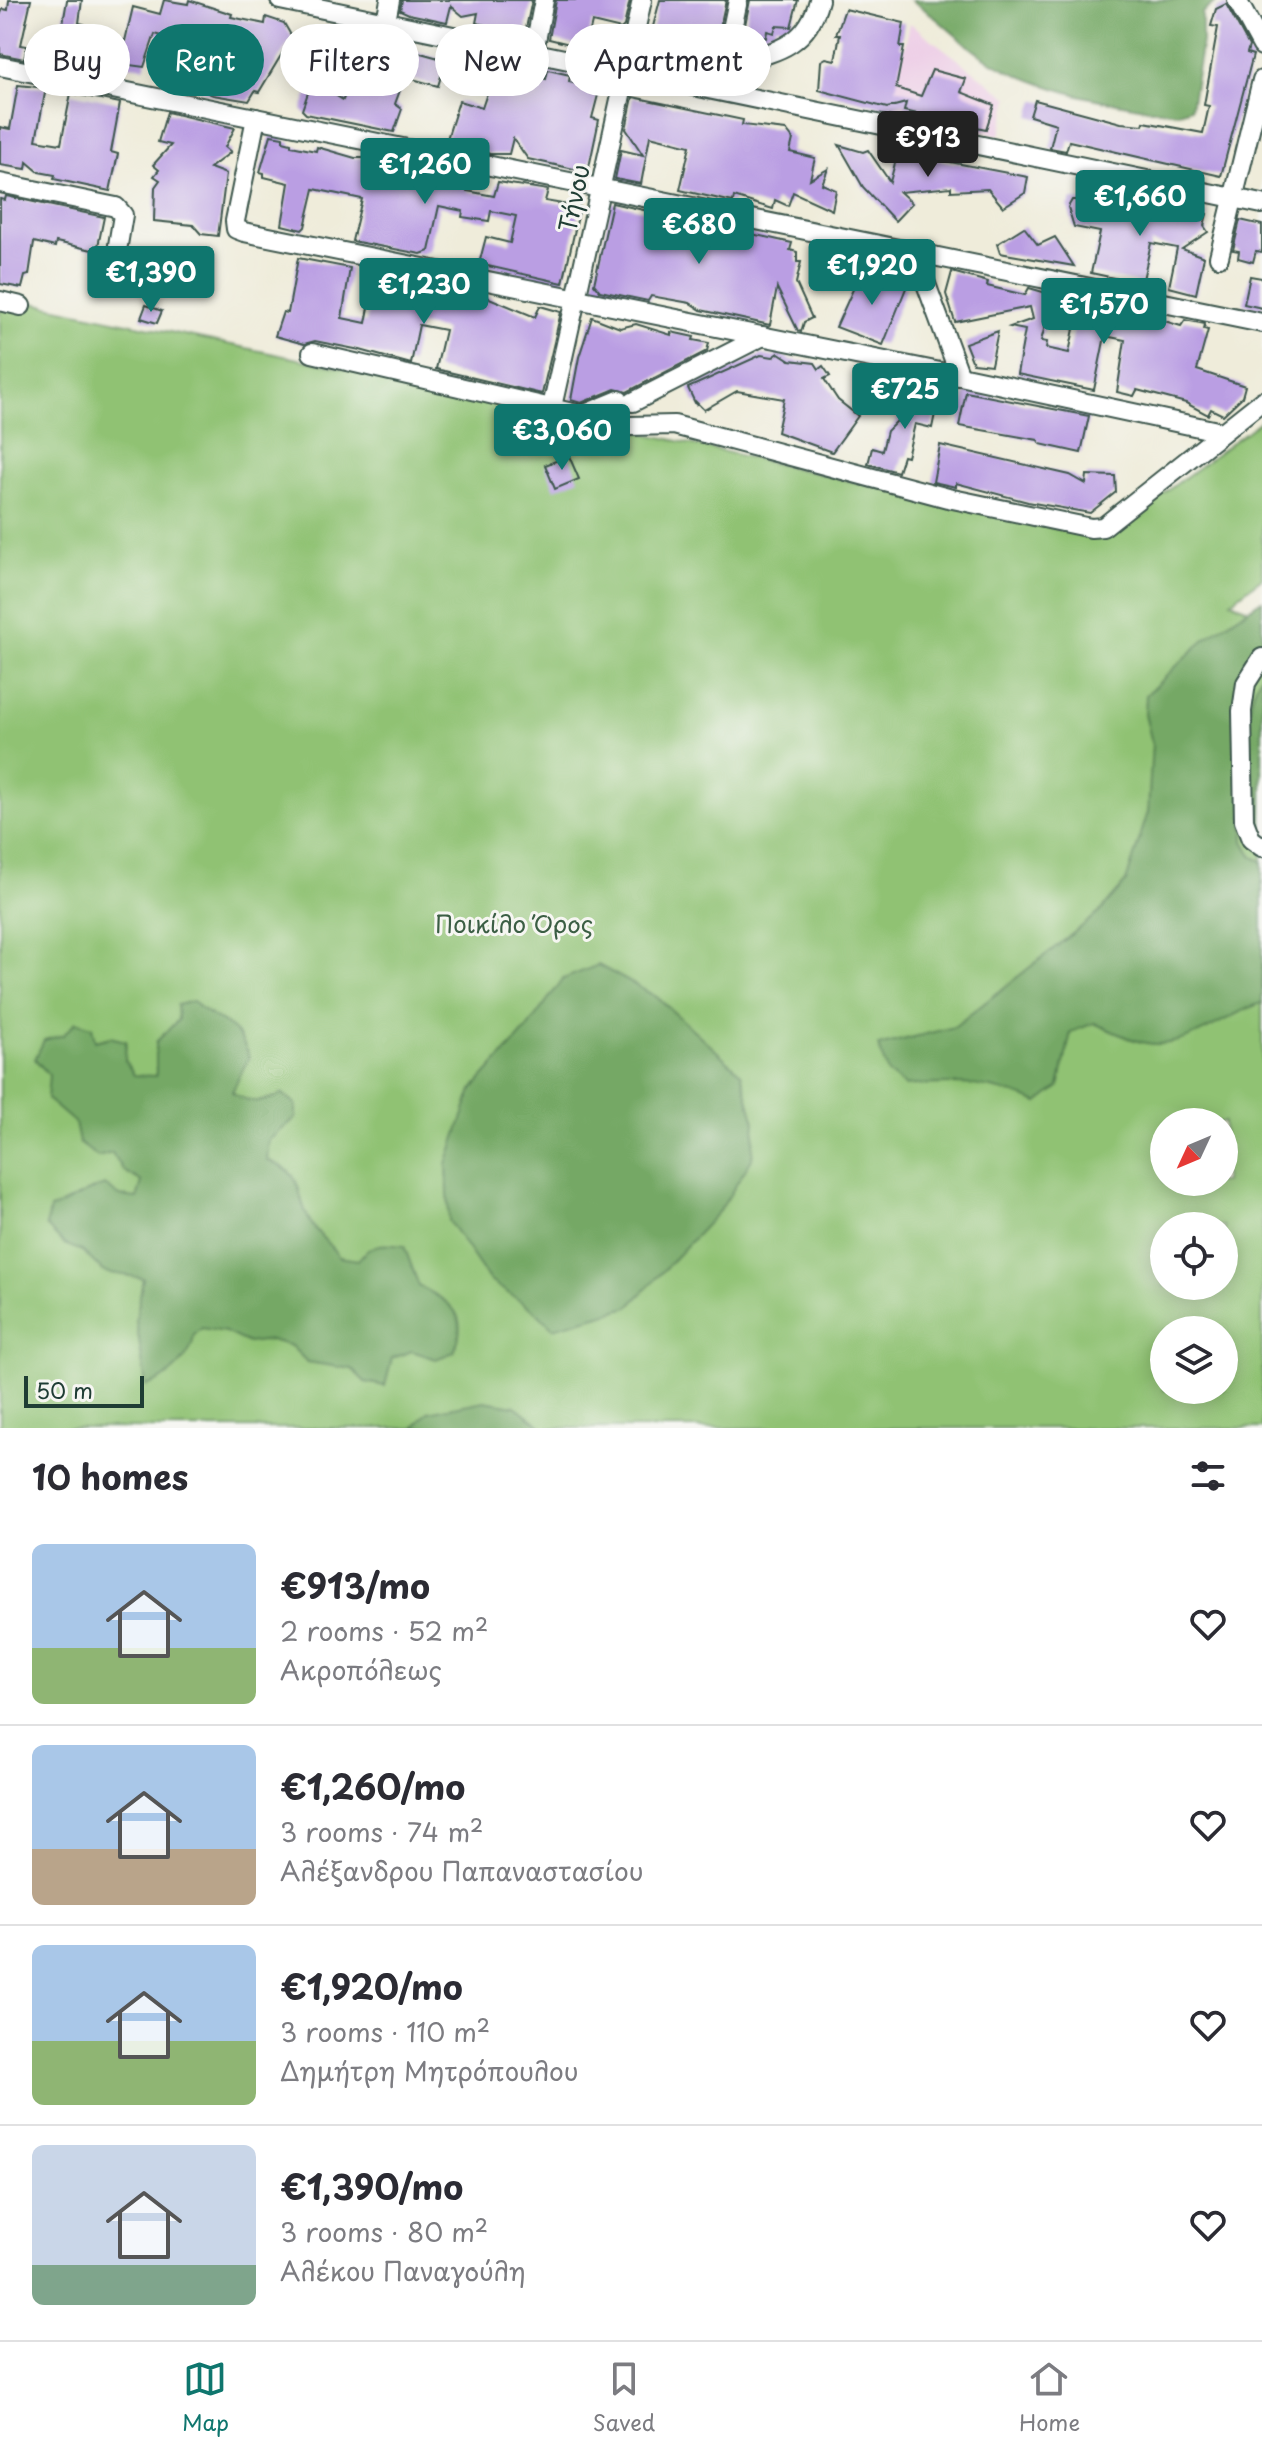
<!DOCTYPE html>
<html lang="en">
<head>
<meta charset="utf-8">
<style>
  :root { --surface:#fff; --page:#f2f2f3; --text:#2b2b33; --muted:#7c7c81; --line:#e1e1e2; --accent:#0f766e }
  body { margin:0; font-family:"Playpen Sans",sans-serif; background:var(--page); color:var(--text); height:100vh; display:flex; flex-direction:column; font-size:30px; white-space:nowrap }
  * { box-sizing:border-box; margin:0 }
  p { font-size:26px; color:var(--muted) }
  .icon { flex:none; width:44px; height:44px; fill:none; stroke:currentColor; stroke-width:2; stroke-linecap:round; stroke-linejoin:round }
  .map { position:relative; height:1428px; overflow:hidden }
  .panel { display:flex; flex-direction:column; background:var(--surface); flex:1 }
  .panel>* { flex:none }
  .hud { position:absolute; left:24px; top:24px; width:800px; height:72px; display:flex; gap:16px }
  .needle { width:52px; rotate:226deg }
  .controls { position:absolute; left:1150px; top:1108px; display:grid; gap:16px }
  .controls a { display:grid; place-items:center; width:88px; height:88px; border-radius:50%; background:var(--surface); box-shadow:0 4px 20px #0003; font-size:40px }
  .scale { position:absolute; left:24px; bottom:20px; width:120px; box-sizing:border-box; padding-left:8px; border:4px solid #1f3d34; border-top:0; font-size:22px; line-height:28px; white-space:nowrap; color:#1f3d34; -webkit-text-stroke:6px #f6f6f2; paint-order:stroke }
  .price { position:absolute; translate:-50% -68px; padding:0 18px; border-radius:8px; background:var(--accent); color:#fff; font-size:26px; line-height:52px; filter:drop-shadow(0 2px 4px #0008) }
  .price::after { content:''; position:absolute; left:50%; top:48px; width:24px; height:18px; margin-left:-12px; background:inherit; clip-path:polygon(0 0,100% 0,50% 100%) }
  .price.active { background:#222; color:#fff }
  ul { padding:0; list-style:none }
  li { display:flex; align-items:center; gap:24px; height:200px; padding:0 32px }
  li+li { border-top:2px solid var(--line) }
  li span { display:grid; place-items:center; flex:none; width:224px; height:160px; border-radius:12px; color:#555 }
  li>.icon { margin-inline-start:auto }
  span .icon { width:96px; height:96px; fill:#fffc; stroke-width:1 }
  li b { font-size:34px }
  h2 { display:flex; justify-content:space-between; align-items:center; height:96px; padding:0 32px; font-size:34px }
  .pill { padding:0 28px; border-radius:36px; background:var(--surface); box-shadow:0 4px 20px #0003; font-size:28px; line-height:72px }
  .pill.active { background:var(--accent); color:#fff }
  .menu { display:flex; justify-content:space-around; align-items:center; height:112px; border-top:2px solid var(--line); background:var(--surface); font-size:22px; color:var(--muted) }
  .menu a { display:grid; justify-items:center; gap:4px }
  .menu .active { color:var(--accent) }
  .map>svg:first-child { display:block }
</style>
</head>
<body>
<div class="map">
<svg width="1262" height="1428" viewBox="0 0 1262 1428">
  <rect width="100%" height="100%" fill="#f6f6f2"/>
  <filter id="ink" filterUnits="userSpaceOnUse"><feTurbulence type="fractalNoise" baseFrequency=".0125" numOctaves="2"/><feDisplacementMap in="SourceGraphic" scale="16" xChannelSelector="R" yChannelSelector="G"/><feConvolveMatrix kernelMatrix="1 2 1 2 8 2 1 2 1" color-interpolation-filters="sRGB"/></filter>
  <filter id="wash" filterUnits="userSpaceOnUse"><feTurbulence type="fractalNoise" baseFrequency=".006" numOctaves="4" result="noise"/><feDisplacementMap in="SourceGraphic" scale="32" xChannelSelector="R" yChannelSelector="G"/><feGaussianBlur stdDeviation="1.8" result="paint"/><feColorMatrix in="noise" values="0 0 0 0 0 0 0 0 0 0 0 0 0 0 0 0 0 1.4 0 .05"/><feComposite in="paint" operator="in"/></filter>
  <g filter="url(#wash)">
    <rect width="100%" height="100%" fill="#efecda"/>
    <path fill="#eed0e7" d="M910 23 1009 98 1000 135 890 113Z"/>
    <path fill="#90c273" stroke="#588054" stroke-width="2" fill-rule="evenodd" d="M0 296 583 419 1092 537 1116 529 1262 420V578L1231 601 1262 616V1428H0ZM1164 1122H1224V1182H1164ZM1164 1226H1224V1286H1164ZM1164 1330H1224V1390H1164Z"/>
    <g fill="#74a865" stroke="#4a724c" stroke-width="2">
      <path d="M911 0H1218L1202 13V42L1191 108 1177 113C1112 103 1041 93 984 57 958 40 937 16 911 0Z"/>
      <path d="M1262 600V652L1241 684 1244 841 1253 857 1262 861V1003C1226 1014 1185 1051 1146 1043 1129 1040 1110 1030 1094 1023L1071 1032 1059 1087 1038 1103C990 1082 957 1082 905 1086L888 1073 878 1046 954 1027 1100 912 1126 882 1148 812 1152 743 1145 714 1146 695 1207 637Z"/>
      <path d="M1262 674V842L1254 837C1250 791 1236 713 1262 674Z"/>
      <path d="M598 965 657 997 741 1073 755 1122 752 1159 721 1209 629 1307 553 1328 534 1310 490 1281 449 1221 447 1164 472 1090 525 1031 563 979Z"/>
      <path d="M193 1001C217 1027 236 1017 249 1057L232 1092C251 1105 262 1103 282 1094L296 1104V1118L269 1140 267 1160C309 1175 292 1191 311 1223 318 1235 331 1245 339 1257L358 1260C372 1242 383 1243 404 1246L419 1286C452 1303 470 1314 454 1352L436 1359 412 1351 392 1358 385 1386 365 1382 352 1369 307 1362 291 1346 270 1340 248 1343 225 1332 202 1328 194 1335C192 1358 168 1380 146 1386L136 1320 143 1278 104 1272 82 1251 64 1244 46 1226 50 1209C70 1203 84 1191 105 1185L120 1196 137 1198 142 1182 124 1171 112 1153 98 1157 79 1143 75 1123 47 1099 49 1075 35 1059 44 1040 63 1035 76 1022 92 1027 95 1041 110 1037 126 1041 125 1060 134 1075 156 1076V1042L178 1020 177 1005Z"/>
      <path d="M484 1401 515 1406 544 1428H414L428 1412Z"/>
    </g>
    <g id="blocks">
      <g fill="#ba9ee3">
        <path d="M9 0H31L21 45 27 46 24 59 0 54V15L3 9 8 10Z"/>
        <path d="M67 0H82L79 23 84 24 76 69 56 65Z"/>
        <path d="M164 0 188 4 189 0 232 14 231 17 265 24 266 17 284 23 292 37 259 92 255 91 249 101 213 95 169 77 184 42 155 34 144 67 107 62 111 38 125 41 133 7 160 14Z"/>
        <path d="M402 0H532L525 33 476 23 478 13 463 16 451 6 447 22 409 14 400 10Z"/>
        <path d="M556 0H630L624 26 621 29 592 22 586 48 549 39Z"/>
        <path d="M660 0H726L714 55 700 52 699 57 681 53 676 64 645 57Z"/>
        <path d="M750 0H798L791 27 776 26 774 33 767 31 766 38 744 30Z"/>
        <path d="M1226 4 1249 46 1247 53 1253 55 1221 176 1069 141 1066 151 1050 148 1056 124 1030 116 1035 100 1121 123 1143 125 1144 122 1203 133 1209 106 1204 105 1218 27 1211 26 1216 9Z"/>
        <path d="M845 9 904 23 900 47H904L896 88 921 96 932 70 966 79 961 92 994 105 986 129 904 111 906 103 887 108 819 90 821 61 826 58 835 60 840 35H836Z"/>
        <path d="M370 31 407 44 406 49 446 60 438 86 405 77 395 104 402 109 394 132 306 114 302 110 310 87 319 92 322 87 343 100 352 77 327 54 341 33 368 39Z"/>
        <path d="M505 70 546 79 548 70 570 75 569 82 594 88 598 95 592 118 599 120 588 172 528 159 513 138 509 154H490L447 139 459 101 482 108 494 73 503 76Z"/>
        <path d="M18 85 46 88 36 140 61 144 71 93 120 103 111 152 118 154 110 191 54 179 55 175 39 172 27 162 26 169 0 165V127L10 129Z"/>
        <path d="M633 97 743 120 742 125 786 130 793 139 790 152 815 158 810 179 828 169 822 184 836 190 832 210 793 192 788 206 775 200 773 209 734 197 733 202 680 190 690 146 650 136 641 184 615 179 621 150 643 155 626 129Z"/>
        <path d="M167 112 235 128 225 147 231 152 210 168 226 174 218 236 201 234 193 225 154 221 155 187 160 180 154 176 159 170 153 165 171 145 158 142Z"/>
        <path d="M271 135 283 137V141L291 143V146L316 151 317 147 355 158H370L371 155 471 176 467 191 494 196 498 182 548 190 545 201 580 207 563 283 479 264 486 237 510 243 516 216 491 211 489 221 462 217 463 211 439 206 429 251 421 254 352 241 362 199 314 189 305 227 302 230 282 225 289 183 264 177V173L260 172Z"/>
        <path d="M839 145 863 152 868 150 890 182 898 152 1028 177 1025 193 1003 207 988 189 951 191V187L900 192 912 203 895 221 863 187Z"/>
        <path d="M1087 192 1167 212 1168 208 1207 214 1204 226 1208 232 1182 249 1204 257 1196 294 1169 287 1177 248 1151 243 1142 284 1091 273 1100 232 1074 227 1068 207 1072 200H1086Z"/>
        <path d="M6 196 104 217 97 251 56 242 55 247 34 242 29 275 25 276 22 288 0 284V199L5 200Z"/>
        <path d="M612 203 792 243 790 250 797 252V262H801L796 283 812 318 804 322 801 332 798 331 777 288 770 325 701 310 690 303 651 296 648 301 600 291 594 284Z"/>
        <path d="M1240 220 1262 225V252L1256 251 1253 262 1238 258 1239 251 1233 250Z"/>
        <path d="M1024 227 1038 245 1055 237 1074 266 1000 253 997 244Z"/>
        <path d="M298 258 350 268 342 318 366 323 376 272 427 287 470 290 535 317 540 306 561 312 542 394 436 369 445 330 419 325 411 364 360 350 315 341 304 344 275 336 283 312 288 313Z"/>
        <path d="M867 270 885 279 887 274 900 279 898 284 906 288 883 345 836 327 859 276 863 278Z"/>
        <path d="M952 272 988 282 987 286 1025 295 1029 288 1050 294 1054 302 1051 303 1041 341 1047 342 1046 348 1069 353 1074 329 1070 328 1077 300 1119 310V307L1181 326 1185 320 1205 324 1204 329 1208 330 1197 370 1245 386 1242 397 1223 415 1211 409 1208 415 1186 403 1137 390 1134 396 1117 392 1125 340 1105 336 1094 390 1017 374 1025 330 1010 327 1033 319 1030 307 955 322 946 294Z"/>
        <path d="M1250 276 1262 278V308L1244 304Z"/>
        <path d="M146 305 162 311 157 323 141 318Z"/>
        <path d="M592 317 620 328 636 324 671 335V332L694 337 693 340 709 343 707 351 627 392 615 389 581 403 571 400 579 357Z"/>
        <path d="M998 331 991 365 973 363 965 343Z"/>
        <path d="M779 353 790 360 815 363 819 369 823 366 830 376 824 379 838 400 858 416 832 452 777 432 784 399 737 391 704 410 696 402V405L688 388 761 355 773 357Z"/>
        <path d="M922 387 940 390 932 428 915 424 907 457 903 456 898 472 868 464 872 448 882 451 887 431 897 421 899 415 909 406 918 408Z"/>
        <path d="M966 392 1089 416 1081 453 1040 444 1038 440 959 426Z"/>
        <path d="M940 445 1070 475 1086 484 1087 475 1115 476 1116 492 1090 513 1028 502 956 483V487L933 482Z"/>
        <path d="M569 456 579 479 555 489 545 465Z"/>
      </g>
    </g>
  </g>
  <g filter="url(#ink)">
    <use href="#blocks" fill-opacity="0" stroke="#3e574d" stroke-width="2"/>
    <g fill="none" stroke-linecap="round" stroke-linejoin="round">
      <defs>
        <g id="street">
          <path d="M280 0 1262 204"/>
          <path d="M1237 0 1262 46"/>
          <path d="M386 21 390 0"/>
          <path d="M534 51 544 0"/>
          <path d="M725 63 738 0"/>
          <path d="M0 66 1262 323"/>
          <path d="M687 83C734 48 802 70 819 0"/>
          <path d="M256 118 235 221 236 229 244 232 960 376 1222 432"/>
          <path d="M0 183 116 207 123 215 118 245"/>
          <path d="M915 254 960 376"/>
          <path d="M1219 257 1262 80"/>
          <path d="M0 301 21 306"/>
          <path d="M312 353 629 426 674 425 948 498 1091 528 1103 527 1262 401"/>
          <path d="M633 402 763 336"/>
          <path d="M552 407 642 0"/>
          <path d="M585 414 619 400"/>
          <path d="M1262 658 1246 683 1242 711 1244 821 1251 839 1262 847"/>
        </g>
      </defs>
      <use href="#street" stroke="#3e574d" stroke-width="22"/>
      <use href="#street" stroke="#fff" stroke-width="18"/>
    </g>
  </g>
  <g text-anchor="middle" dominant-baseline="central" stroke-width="6" stroke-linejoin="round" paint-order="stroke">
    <g font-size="24" fill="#1f3d34" stroke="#f6f6f2">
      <text transform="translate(573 198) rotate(-78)">Τήνου</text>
    </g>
    <g font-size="24" fill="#3b5e44" stroke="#f6f6f2">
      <text x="514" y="923">Ποικίλο Όρος</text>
    </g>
  </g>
</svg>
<div class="controls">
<a><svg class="needle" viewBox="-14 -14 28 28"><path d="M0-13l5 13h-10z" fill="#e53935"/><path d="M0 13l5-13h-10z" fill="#7c7c81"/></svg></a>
<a><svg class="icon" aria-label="locate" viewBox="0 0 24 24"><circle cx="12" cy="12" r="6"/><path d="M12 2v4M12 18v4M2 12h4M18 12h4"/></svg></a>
<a><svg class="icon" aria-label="layers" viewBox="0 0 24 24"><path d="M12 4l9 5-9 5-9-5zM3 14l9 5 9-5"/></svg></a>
</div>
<div class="scale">50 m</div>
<b class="price active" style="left:928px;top:179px">€913</b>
<b class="price" style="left:425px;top:206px">€1,260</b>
<b class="price" style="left:1140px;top:238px">€1,660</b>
<b class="price" style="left:699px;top:266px">€680</b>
<b class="price" style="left:872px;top:307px">€1,920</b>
<b class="price" style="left:151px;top:314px">€1,390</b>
<b class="price" style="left:424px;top:326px">€1,230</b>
<b class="price" style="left:1104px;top:346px">€1,570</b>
<b class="price" style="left:905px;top:431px">€725</b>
<b class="price" style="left:562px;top:472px">€3,060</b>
<div class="hud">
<a class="pill">Buy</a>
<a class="pill active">Rent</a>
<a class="pill">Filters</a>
<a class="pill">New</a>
<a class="pill">Apartment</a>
</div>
</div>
<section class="panel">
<h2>10 homes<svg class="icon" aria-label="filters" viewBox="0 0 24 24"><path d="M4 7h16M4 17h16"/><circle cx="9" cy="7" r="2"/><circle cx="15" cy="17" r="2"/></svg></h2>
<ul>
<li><span style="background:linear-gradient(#a9c7e8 65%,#8fb573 0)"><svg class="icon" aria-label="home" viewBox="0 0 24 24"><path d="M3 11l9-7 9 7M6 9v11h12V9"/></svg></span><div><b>€913/mo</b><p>2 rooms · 52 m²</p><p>Ακροπόλεως</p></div><svg class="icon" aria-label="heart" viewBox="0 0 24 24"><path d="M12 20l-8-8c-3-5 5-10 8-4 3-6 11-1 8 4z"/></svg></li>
<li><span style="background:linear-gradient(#a9c7e8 65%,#b9a48a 0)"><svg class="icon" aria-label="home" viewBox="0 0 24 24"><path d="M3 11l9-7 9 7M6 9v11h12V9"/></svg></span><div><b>€1,260/mo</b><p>3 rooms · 74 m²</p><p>Αλέξανδρου Παπαναστασίου</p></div><svg class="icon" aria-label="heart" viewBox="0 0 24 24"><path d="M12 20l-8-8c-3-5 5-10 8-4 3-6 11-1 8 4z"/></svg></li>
<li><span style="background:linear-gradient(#a9c7e8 60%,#8fb573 0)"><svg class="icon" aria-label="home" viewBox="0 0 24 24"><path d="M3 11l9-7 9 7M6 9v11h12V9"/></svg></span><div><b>€1,920/mo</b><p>3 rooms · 110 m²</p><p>Δημήτρη Μητρόπουλου</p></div><svg class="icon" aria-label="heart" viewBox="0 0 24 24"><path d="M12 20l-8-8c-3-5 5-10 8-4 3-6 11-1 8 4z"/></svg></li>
<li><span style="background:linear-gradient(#c9d6e8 75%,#7fa58c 0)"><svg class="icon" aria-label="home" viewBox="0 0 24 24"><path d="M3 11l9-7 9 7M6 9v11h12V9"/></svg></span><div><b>€1,390/mo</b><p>3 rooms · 80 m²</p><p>Αλέκου Παναγούλη</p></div><svg class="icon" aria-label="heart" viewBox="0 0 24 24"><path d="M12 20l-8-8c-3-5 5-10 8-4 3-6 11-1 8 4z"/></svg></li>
</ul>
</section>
<nav class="menu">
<a class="active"><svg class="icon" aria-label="map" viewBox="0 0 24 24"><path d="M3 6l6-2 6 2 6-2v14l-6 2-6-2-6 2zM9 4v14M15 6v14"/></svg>Map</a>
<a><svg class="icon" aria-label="saved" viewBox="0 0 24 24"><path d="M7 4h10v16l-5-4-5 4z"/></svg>Saved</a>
<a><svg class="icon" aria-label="home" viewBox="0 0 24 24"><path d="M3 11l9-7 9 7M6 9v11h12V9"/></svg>Home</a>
</nav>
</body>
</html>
